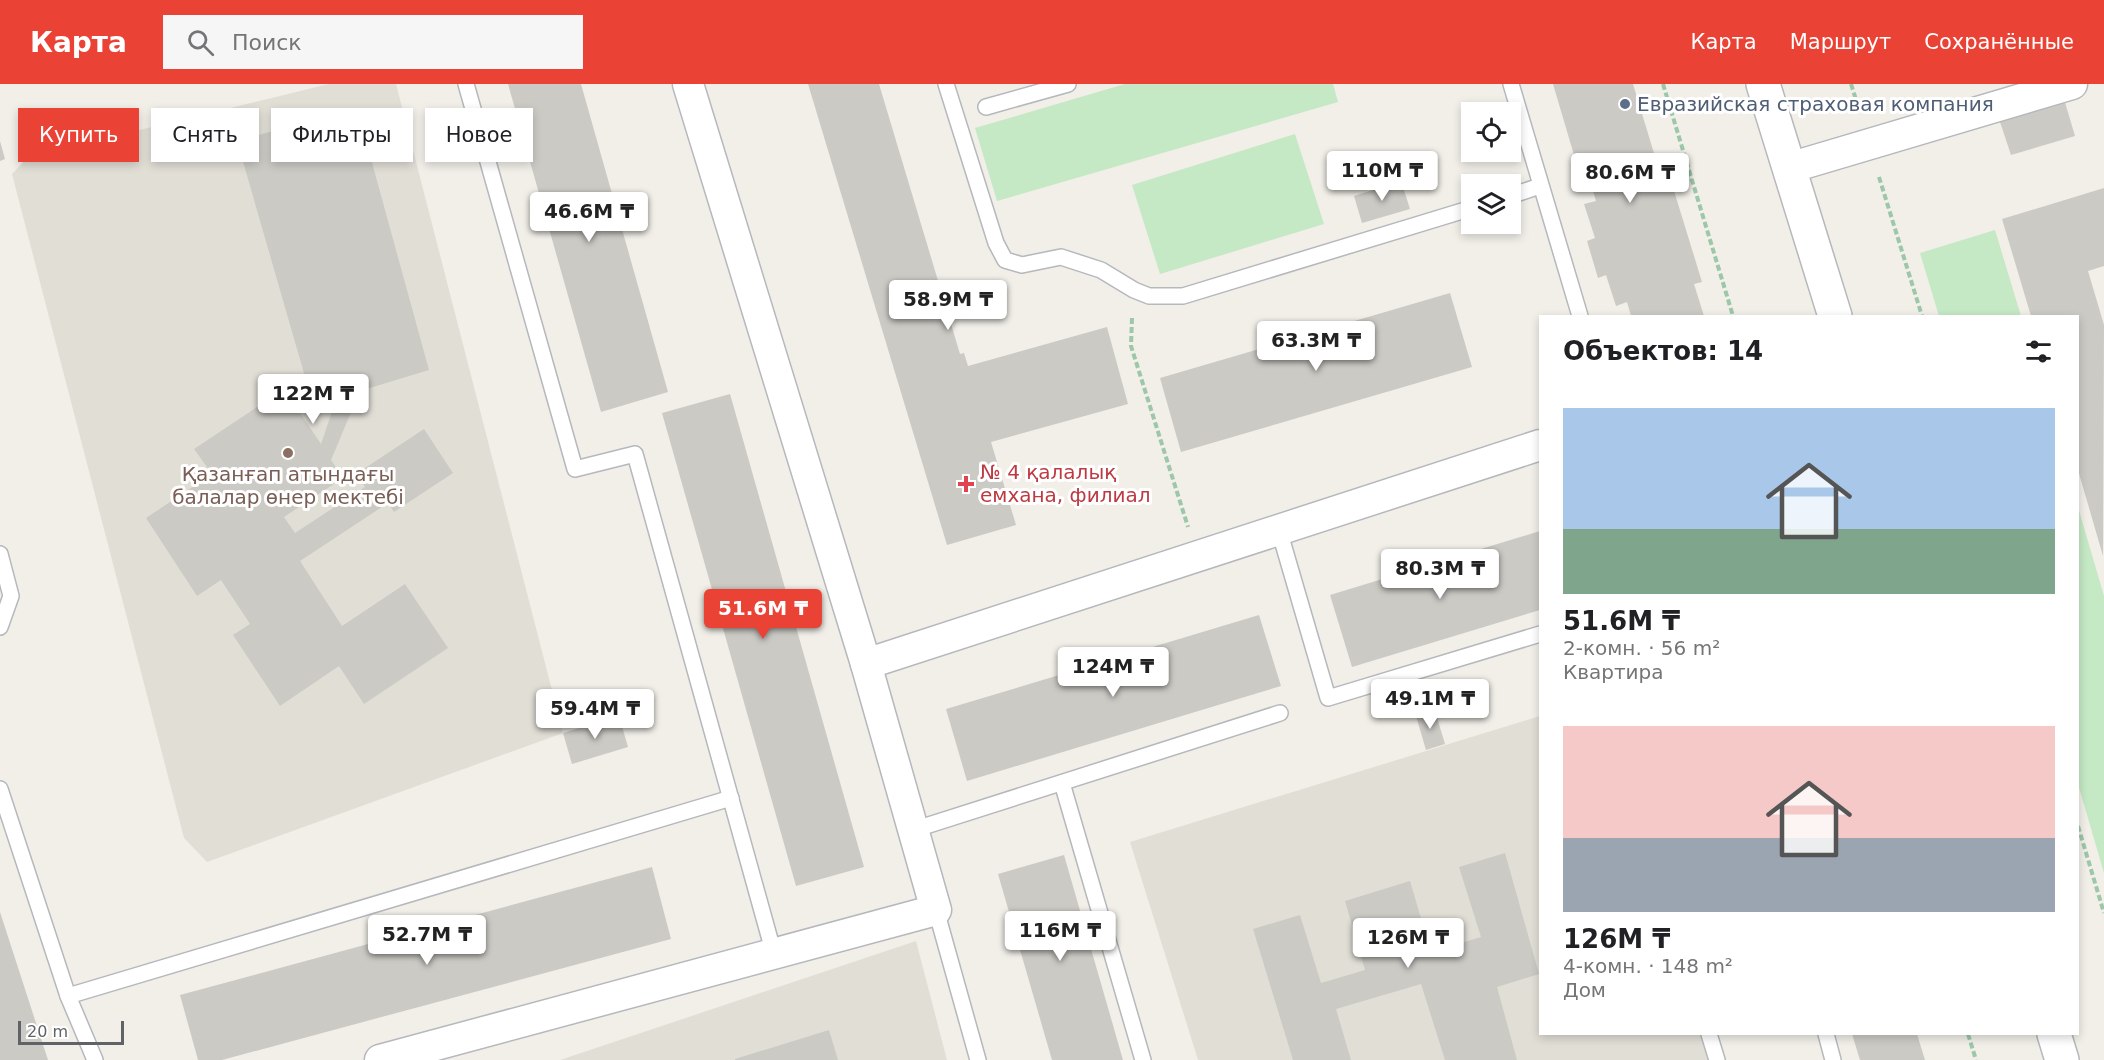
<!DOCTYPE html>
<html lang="ru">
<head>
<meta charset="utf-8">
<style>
  :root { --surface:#fff; --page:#f6f6f6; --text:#202124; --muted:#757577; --accent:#ea4335 }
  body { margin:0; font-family:"DejaVu Sans",sans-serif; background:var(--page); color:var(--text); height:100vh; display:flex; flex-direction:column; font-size:22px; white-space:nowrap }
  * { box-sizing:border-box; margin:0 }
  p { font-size:20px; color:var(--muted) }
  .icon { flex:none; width:33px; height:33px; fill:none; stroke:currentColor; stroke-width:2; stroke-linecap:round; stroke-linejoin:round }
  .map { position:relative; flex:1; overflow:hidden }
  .panel { position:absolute; left:1539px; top:231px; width:540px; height:720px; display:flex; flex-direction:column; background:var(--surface); border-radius:0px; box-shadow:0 3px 9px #0003 }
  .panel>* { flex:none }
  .top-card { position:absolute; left:18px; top:24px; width:570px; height:54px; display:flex; gap:12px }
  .buttons { position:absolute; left:1461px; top:18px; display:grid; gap:12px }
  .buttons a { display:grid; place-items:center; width:60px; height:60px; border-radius:0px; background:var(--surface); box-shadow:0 3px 9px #0003; font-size:30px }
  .scale { position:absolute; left:18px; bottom:15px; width:106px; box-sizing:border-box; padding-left:6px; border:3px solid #5f6368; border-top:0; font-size:16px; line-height:21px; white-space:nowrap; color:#5f6368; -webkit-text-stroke:4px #fff; paint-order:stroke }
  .price { position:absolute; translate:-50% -51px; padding:0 14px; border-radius:6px; background:#fff; color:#222; font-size:20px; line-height:39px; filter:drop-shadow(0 2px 3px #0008) }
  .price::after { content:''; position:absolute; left:50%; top:36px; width:18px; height:14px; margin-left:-9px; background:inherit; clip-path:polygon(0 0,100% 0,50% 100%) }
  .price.current { background:var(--accent); color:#fff }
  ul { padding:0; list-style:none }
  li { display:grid; align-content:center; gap:12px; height:318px; padding:0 24px }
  li span { display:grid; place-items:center; height:186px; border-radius:0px; color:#555 }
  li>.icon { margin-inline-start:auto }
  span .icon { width:108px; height:108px; fill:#fffc; stroke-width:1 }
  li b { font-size:26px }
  h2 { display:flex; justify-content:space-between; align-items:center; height:72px; padding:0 24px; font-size:26px }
  .tag { padding:0 21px; border-radius:0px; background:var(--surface); box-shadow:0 3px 9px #0003; font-size:21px; line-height:54px }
  .tag.current { background:var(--accent); color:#fff }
  header { display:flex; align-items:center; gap:36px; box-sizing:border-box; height:84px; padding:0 30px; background:var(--accent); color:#fff }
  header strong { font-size:28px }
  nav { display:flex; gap:33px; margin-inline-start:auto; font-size:21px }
  .search { width:420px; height:54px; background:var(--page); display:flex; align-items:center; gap:15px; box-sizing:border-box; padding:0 21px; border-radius:0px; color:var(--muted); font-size:22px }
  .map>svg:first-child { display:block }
</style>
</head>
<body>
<header>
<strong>Карта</strong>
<div class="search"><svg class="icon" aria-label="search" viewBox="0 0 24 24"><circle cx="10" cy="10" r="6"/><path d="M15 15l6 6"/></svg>Поиск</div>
<nav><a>Карта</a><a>Маршрут</a><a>Сохранённые</a></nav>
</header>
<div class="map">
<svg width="2104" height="976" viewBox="0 0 2104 976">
  <rect width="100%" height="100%" fill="#f1efe8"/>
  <g fill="#e1ded6">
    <path d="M329 0H396L563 649 207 778 184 754 12 90 28 73Z"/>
    <path d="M1540 632V950H1704L1712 976H1198L1130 758Z"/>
    <path d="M916 857 947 976H560Z"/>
  </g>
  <g fill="#c5e8c5">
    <path d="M1125 0H1333L1338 18 997 117 975 44Z"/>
    <path d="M1295 50 1324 140 1160 190 1132 101Z"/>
    <path d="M1995 146 2021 232H1939L1920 169Z"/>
    <path d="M2078 423 2104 512V789L2078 700Z"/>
  </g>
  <g fill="#cccac5">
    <path d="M508 0H581L668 308 601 328Z"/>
    <path d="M808 0H879L960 270 964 269 968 282 1107 243 1128 320 991 358 1016 441 947 461Z"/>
    <path d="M1553 0H1633L1663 99 1671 97 1702 198 1694 200 1704 232H1631L1627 218 1616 222 1606 191 1598 194 1587 157 1595 154 1584 120 1596 117 1582 69 1574 71Z"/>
    <path d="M2064 15 2075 52 2011 71 1999 35Z"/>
    <path d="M357 24 429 286 360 307 331 376 343 394 284 433 295 449 365 403 356 390 424 345 453 389 394 428 388 419 300 477 342 542 405 500 448 564 364 620 339 582 280 622 233 551 250 540 221 496 197 512 146 434 212 390 194 365 284 305 321 360 338 310 312 317 237 57Z"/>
    <path d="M0 57 5 75 0 77Z"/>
    <path d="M1401 97 1410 125 1362 139 1354 112Z"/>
    <path d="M2104 104V182L2088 187 2104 241 2103 472 2078 386V232H2031L2002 135Z"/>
    <path d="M1450 209 1472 283 1181 368 1160 294Z"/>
    <path d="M730 310 864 783 796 802 662 329Z"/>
    <path d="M1540 447V526L1352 583 1330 511Z"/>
    <path d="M1259 531 1281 602 967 697 946 625Z"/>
    <path d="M1435 627 1445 660 1426 666 1416 632Z"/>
    <path d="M619 632 628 663 572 680 563 649Z"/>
    <path d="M1505 769 1539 890 1497 903 1517 976H1445L1421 900 1336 925 1351 976H1293L1253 845 1300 831 1321 899 1365 886 1345 817 1410 797 1431 868 1481 853 1459 783Z"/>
    <path d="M1064 771 1123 976H1052L998 790Z"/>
    <path d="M652 783 671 855 222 976H198L180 911Z"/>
    <path d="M0 828 48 976H0Z"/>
    <path d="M829 946 838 976H735V975Z"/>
    <path d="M1852 950H1917L1925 976H1860Z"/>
  </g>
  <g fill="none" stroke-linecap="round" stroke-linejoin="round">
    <defs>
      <g id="service">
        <path d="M466 0 575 385 635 370 774 870"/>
        <path d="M946 0 996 159 1005 176 1022 181 1061 173 1101 186 1134 206 1149 212H1183L1472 124"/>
        <path d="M1511 0 1580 232"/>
        <path d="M986 23 1068 0"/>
        <path d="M1510 112 1540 102"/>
        <path d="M1279 446 1328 614 1540 550"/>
        <path d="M0 470 11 512 0 543"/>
        <path d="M1062 699 1143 976"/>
        <path d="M0 705 68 912 95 976"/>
        <path d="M913 746 1280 629"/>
        <path d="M936 826 978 976"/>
        <path d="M68 912 731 714"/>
        <path d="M1709 950 1717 976"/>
        <path d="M1826 950 1833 976"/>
      </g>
      <g id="minor">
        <path d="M1789 84 2072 0"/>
        <path d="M866 580 1540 361"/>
        <path d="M380 976 936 826 866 580 688 0"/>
      </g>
      <g id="tertiary">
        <path d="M1763 0 1835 232"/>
        <path d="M2054 950 2062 976"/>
      </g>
    </defs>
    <use href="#service" stroke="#b5b8bc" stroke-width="18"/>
    <use href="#minor" stroke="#b5b8bc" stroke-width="33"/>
    <use href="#tertiary" stroke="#b5b8bc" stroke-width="36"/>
    <g stroke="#9cc7a9" stroke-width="4" stroke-dasharray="6 3" stroke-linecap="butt">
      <path d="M1663 0 1733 232"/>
      <path d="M1851 0 1860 28"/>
      <path d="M1879 93 1922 232"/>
      <path d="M1132 234 1131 262 1188 443"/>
      <path d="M2078 742 2104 829"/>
      <path d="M1968 950 1976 976"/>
    </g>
    <use href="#service" stroke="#fff" stroke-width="15"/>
    <use href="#minor" stroke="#fff" stroke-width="30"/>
    <use href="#tertiary" stroke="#fff" stroke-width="33"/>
  </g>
  <circle fill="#5c6f8a" stroke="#fff" stroke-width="2" cx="1625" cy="20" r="6"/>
  <circle fill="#8d6e63" stroke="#fff" stroke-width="2" cx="288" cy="369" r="6"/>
  <path fill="#e0444e" stroke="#fff" stroke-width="2" d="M963 391h6v6h6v6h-6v6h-6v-6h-6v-6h6z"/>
  <g text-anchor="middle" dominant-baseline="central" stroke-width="6" stroke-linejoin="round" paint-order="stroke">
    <g font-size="20" fill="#4e5e75" stroke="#fff" text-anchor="start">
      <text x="1637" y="20">Евразийская страховая компания</text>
    </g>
    <g font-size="20" fill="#be3a42" stroke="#fff" text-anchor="start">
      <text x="980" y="388">№ 4 қалалық<tspan x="980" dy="23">емхана, филиал</tspan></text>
    </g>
    <g font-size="20" fill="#785e54" stroke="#fff">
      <text x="288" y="390">Қазанғап атындағы<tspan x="288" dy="23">балалар өнер мектебі</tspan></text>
    </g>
  </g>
</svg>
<div class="buttons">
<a><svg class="icon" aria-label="locate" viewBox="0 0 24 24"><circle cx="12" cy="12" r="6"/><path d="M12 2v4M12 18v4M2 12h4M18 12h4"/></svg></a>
<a><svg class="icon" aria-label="layers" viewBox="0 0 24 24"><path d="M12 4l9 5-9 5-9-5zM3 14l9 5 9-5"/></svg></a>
</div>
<div class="scale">20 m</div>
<b class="price" style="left:1382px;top:118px">110M ₸</b>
<b class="price" style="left:1630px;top:120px">80.6M ₸</b>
<b class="price" style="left:589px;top:159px">46.6M ₸</b>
<b class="price" style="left:948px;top:247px">58.9M ₸</b>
<b class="price" style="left:1316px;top:288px">63.3M ₸</b>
<b class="price" style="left:313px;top:341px">122M ₸</b>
<b class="price" style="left:1440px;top:516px">80.3M ₸</b>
<b class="price current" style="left:763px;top:556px">51.6M ₸</b>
<b class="price" style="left:1113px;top:614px">124M ₸</b>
<b class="price" style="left:1430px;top:646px">49.1M ₸</b>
<b class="price" style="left:595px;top:656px">59.4M ₸</b>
<b class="price" style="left:1060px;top:878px">116M ₸</b>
<b class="price" style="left:427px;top:882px">52.7M ₸</b>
<b class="price" style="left:1408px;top:885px">126M ₸</b>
<div class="top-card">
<a class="tag current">Купить</a>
<a class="tag">Снять</a>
<a class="tag">Фильтры</a>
<a class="tag">Новое</a>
</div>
<section class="panel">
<h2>Объектов: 14<svg class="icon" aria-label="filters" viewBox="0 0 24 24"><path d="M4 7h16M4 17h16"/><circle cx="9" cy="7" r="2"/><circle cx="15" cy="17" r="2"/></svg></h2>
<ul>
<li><span style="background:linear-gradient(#a9c7e8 65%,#7fa58c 0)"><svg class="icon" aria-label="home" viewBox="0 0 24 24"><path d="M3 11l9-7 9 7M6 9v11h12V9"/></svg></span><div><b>51.6M ₸</b><p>2-комн. · 56 m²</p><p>Квартира</p></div></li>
<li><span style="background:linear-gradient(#f6c9c9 60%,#9aa5b1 0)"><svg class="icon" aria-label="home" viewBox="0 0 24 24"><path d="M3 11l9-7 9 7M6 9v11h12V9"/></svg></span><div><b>126M ₸</b><p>4-комн. · 148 m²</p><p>Дом</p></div></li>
</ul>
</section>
</div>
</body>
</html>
